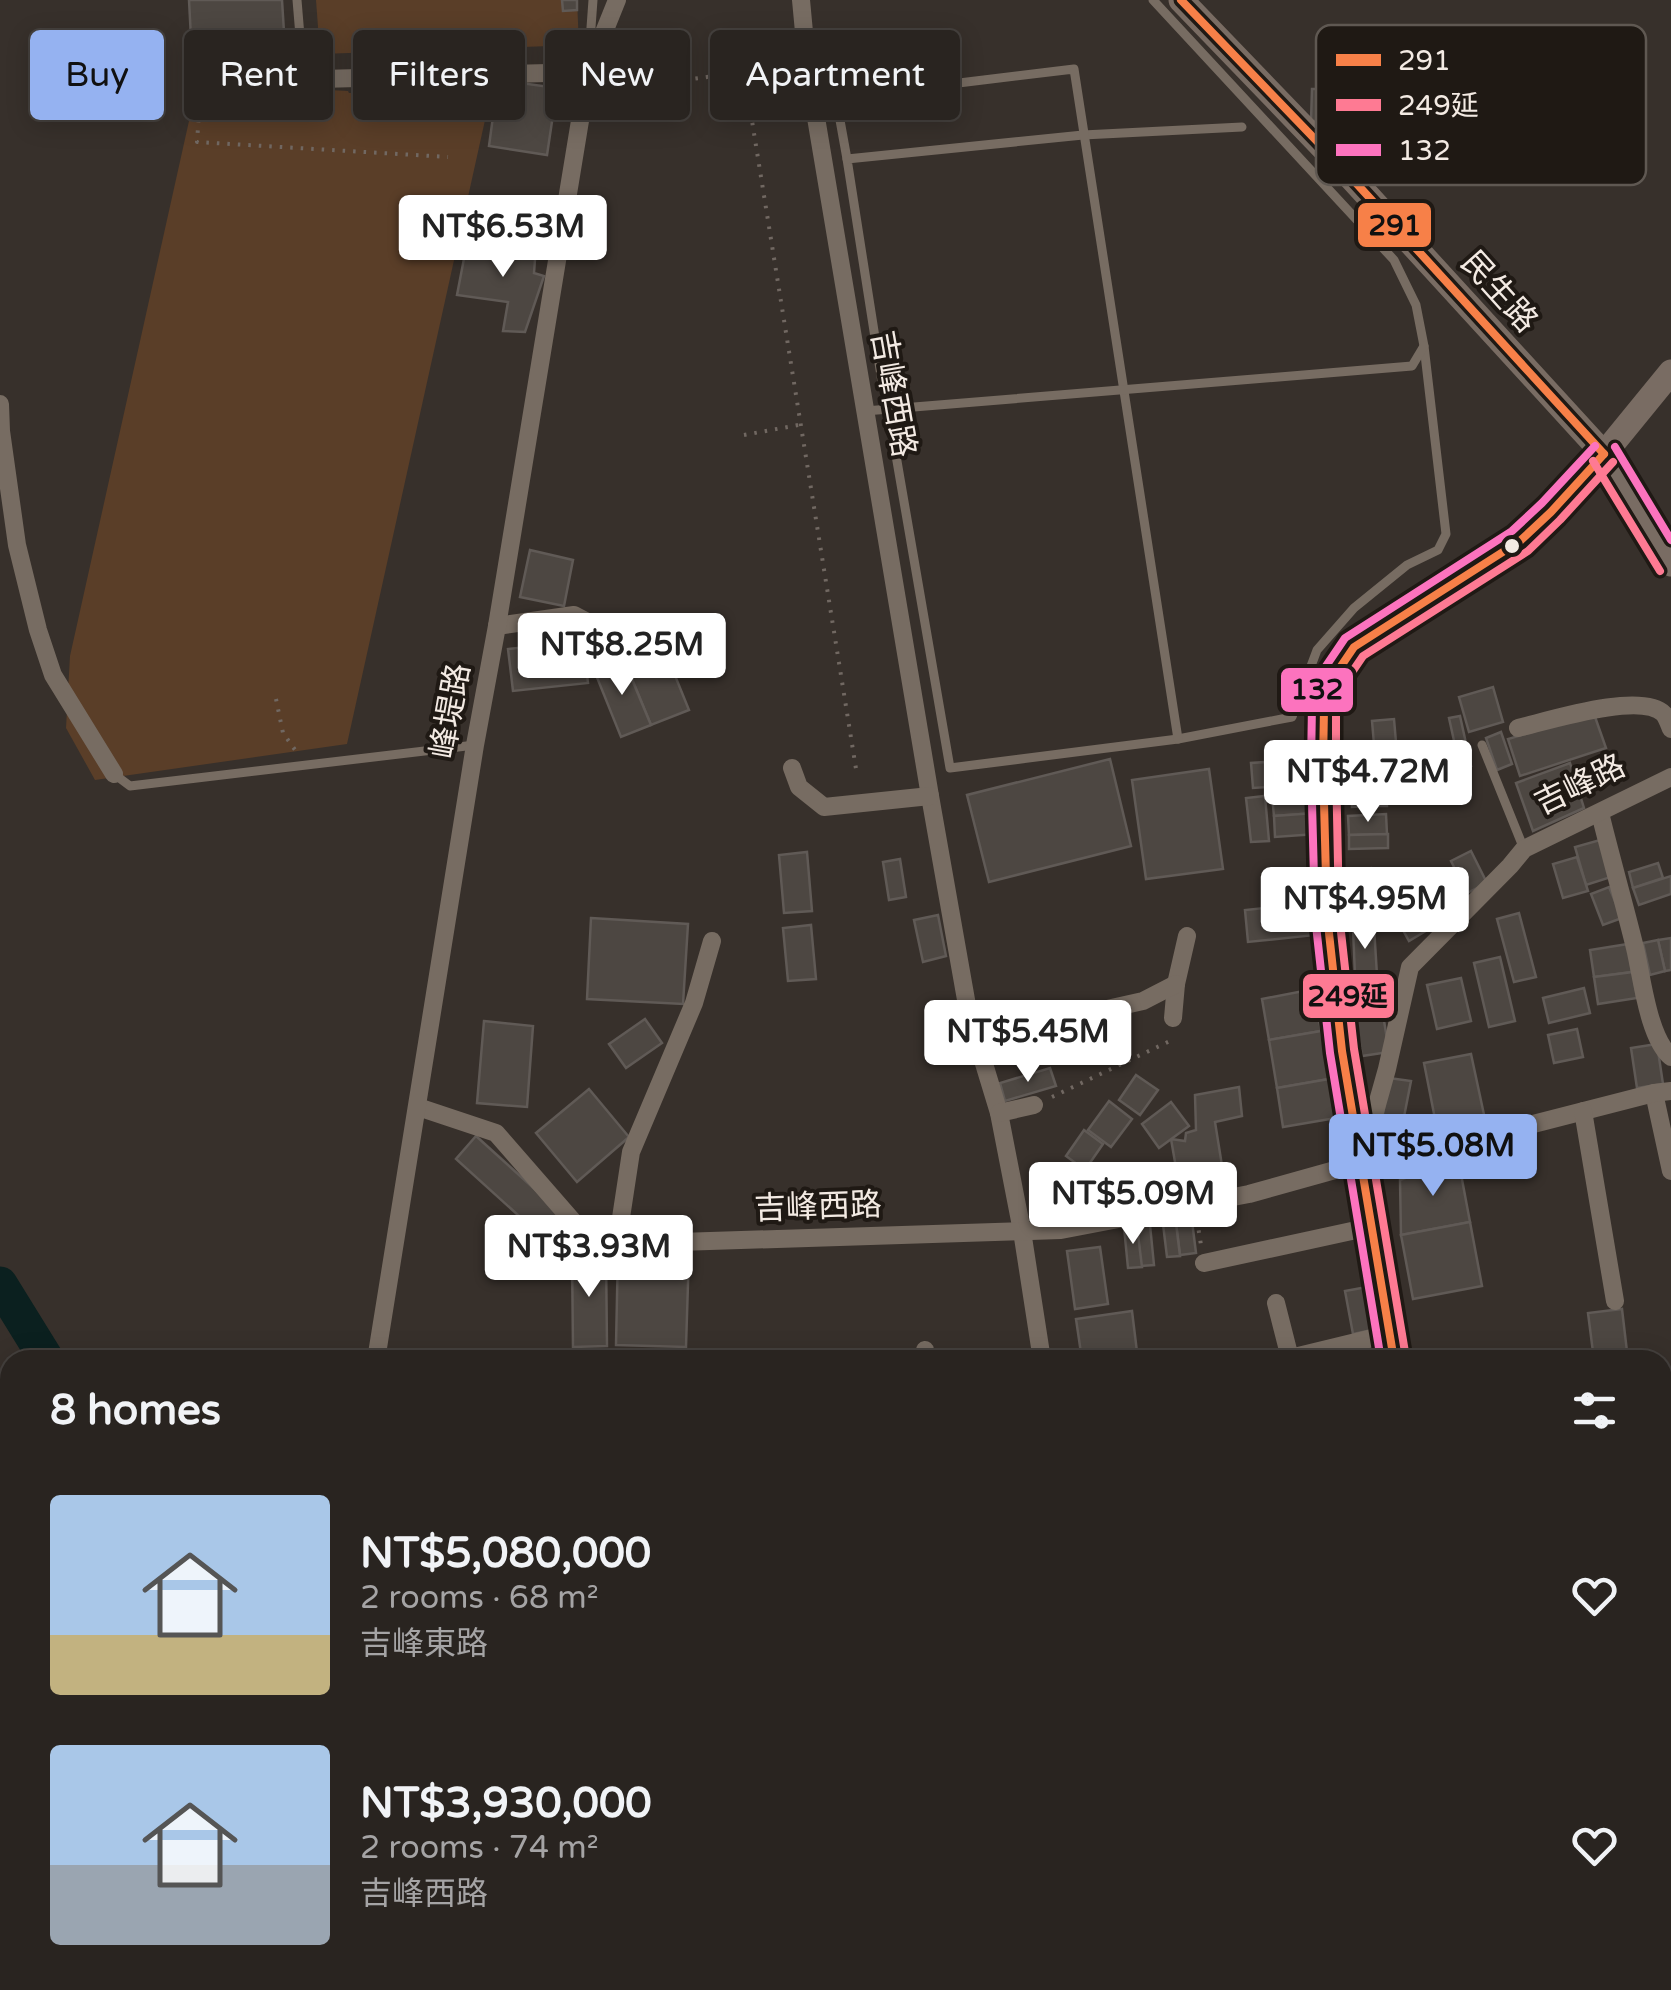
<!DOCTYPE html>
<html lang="en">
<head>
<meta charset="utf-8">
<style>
  :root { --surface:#292420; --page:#312c29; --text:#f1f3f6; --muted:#a5a4a5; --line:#45413e; --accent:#95b2f1 }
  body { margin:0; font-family:"Varela Round","Noto Sans TC",sans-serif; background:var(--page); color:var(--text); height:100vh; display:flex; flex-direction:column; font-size:38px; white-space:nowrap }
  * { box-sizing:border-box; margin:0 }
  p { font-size:32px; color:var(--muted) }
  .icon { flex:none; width:55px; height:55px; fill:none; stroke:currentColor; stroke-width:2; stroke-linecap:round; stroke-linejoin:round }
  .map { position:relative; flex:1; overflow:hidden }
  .sheet { position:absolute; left:0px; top:1350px; width:1672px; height:640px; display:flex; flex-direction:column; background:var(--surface); border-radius:30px 30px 0 0; box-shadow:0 5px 25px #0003,0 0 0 2px var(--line) }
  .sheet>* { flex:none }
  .top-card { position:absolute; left:30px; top:30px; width:1000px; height:90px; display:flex; gap:20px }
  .price { position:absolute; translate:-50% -85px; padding:0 22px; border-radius:10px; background:#fff; color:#222; font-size:32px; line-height:65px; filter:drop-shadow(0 2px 5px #0008) }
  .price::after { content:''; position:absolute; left:50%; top:60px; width:30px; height:22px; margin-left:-15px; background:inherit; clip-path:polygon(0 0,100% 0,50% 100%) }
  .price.selected { background:var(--accent); color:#111 }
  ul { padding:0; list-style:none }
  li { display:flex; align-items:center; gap:30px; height:250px; padding:0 50px }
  li span { display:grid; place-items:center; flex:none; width:280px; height:200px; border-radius:10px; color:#555 }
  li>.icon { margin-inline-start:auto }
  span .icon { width:120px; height:120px; fill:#fffc; stroke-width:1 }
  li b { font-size:42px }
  h2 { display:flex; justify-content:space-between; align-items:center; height:120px; padding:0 50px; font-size:42px }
  .pill { padding:0 35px; border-radius:10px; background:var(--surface); box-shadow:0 5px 25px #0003,0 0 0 2px var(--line); font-size:35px; line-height:90px }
  .pill.selected { background:var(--accent); color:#111 }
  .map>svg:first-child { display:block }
</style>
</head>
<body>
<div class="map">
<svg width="1671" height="1990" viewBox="0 0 1671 1990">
  <rect width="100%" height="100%" fill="#37302b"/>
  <g fill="#5a3e28">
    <path d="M316 0H577L579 45 320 54Z"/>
    <path d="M290 88 348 91 349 93H363L364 89 422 91 423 93H491L347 744 95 780 66 728 70 656 195 94H289Z"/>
    <path d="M324 1980H395V1990H323Z"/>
  </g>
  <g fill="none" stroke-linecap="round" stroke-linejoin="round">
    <g stroke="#0b201f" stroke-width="35">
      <path d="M0 1284 47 1360"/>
      <path d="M37 1990 41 1980"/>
    </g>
  </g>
  <g fill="#4d4742" stroke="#605a56" stroke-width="2.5">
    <path d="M189 0H282L284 32 191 38Z"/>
    <path d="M562 0H577V10L563 11Z"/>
    <path d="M498 80 557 88 547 155 489 146Z"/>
    <path d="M1312 89H1339L1338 121H1311Z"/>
    <path d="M467 243 536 246 534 273 544 276 525 332 503 331 508 302 457 295Z"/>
    <path d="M530 550 573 560 564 606 520 597Z"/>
    <path d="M583 641 588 683 513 691 508 649Z"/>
    <path d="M661 641 689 710 651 725 623 657Z"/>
    <path d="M623 658 651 725 621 737 594 670Z"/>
    <path d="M1493 687 1503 722 1469 732 1459 697Z"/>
    <path d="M1594 714 1606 748 1520 776 1508 739Z"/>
    <path d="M1460 716 1471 766 1460 768 1449 718Z"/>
    <path d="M1394 719 1397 754 1375 756 1372 721Z"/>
    <path d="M1501 732 1512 764 1497 770 1486 738Z"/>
    <path d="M1110 759 1131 846 989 882 967 795Z"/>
    <path d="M1312 759 1314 784 1253 788 1251 763Z"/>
    <path d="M1570 763 1584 808 1533 831 1516 783Z"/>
    <path d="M1209 769 1223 869 1146 879 1132 780Z"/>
    <path d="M1385 770 1387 806H1373L1372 770Z"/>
    <path d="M1351 771H1372L1373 806 1352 807Z"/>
    <path d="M1313 793 1315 813 1274 816 1272 796Z"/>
    <path d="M1265 796 1269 841 1251 842 1246 798Z"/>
    <path d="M1315 813 1316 834 1275 837 1274 816Z"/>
    <path d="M1386 814 1387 834 1349 835 1348 816Z"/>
    <path d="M1388 834V848L1349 849V835Z"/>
    <path d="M1600 840 1611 877 1586 885 1575 847Z"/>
    <path d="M1471 851 1487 883 1467 893 1451 861Z"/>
    <path d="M807 852 812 911 784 913 779 855Z"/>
    <path d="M1577 857 1588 891 1563 898 1553 864Z"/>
    <path d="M900 859 906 897 889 900 883 862Z"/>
    <path d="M1658 863 1663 878 1633 888 1629 872Z"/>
    <path d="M1371 868 1373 901 1353 903 1351 870Z"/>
    <path d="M1449 872 1464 905 1433 918 1418 886Z"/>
    <path d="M1671 876V894L1639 905 1633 888Z"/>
    <path d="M1609 887 1622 918 1603 925 1591 894Z"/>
    <path d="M1418 897 1434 926 1409 941 1393 912Z"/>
    <path d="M1312 903 1315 935 1248 942 1245 910Z"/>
    <path d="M1519 913 1536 977 1514 982 1497 919Z"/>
    <path d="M938 915 946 956 923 962 914 920Z"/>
    <path d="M591 918 688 924 683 1004 587 999Z"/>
    <path d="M811 925 816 979 788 981 783 928Z"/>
    <path d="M1374 927 1377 975 1355 976 1353 928Z"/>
    <path d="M1671 938V970L1665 971 1658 940Z"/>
    <path d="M1658 940 1665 971 1650 975 1643 943Z"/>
    <path d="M1628 944 1632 972 1594 977 1590 950Z"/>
    <path d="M1500 957 1515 1021 1489 1027 1474 963Z"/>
    <path d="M1633 972 1637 998 1598 1004 1594 977Z"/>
    <path d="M1461 978 1471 1021 1437 1029 1427 985Z"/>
    <path d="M1584 988 1590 1013 1549 1023 1543 998Z"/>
    <path d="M1314 989 1321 1031 1269 1040 1262 999Z"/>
    <path d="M1379 989 1389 1052 1362 1056 1351 994Z"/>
    <path d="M645 1019 662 1043 626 1068 609 1044Z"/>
    <path d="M484 1021 533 1026 527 1107 477 1103Z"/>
    <path d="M1577 1029 1583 1057 1554 1063 1548 1035Z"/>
    <path d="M1321 1031 1329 1079 1277 1088 1269 1040Z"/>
    <path d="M1657 1044 1663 1084 1637 1088 1631 1048Z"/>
    <path d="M1471 1054 1486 1124 1438 1134 1424 1063Z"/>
    <path d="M1050 1068 1056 1086 1005 1101 1000 1083Z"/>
    <path d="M1136 1075 1158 1090 1140 1115 1119 1100Z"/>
    <path d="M1389 1078 1411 1081 1403 1122 1393 1137 1380 1132Z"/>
    <path d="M1329 1079 1336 1118 1283 1127 1277 1088Z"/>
    <path d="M1239 1087 1242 1116 1215 1122 1223 1172 1210 1168 1213 1184 1180 1191 1171 1139 1185 1141 1186 1133 1196 1130 1195 1095Z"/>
    <path d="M589 1089 629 1137 577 1182 536 1133Z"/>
    <path d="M1109 1101 1132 1119 1111 1147 1088 1130Z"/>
    <path d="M1171 1102 1189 1126 1159 1148 1142 1124Z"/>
    <path d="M1084 1130 1103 1144 1085 1170 1066 1156Z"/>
    <path d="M476 1136 561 1213 540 1235 456 1159Z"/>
    <path d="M1458 1158 1470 1222 1401 1235 1400 1180Z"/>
    <path d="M1191 1213 1196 1253 1180 1255 1175 1215Z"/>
    <path d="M1175 1215 1180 1256 1167 1257 1162 1216Z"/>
    <path d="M1470 1222 1482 1286 1413 1299 1401 1235Z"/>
    <path d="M1150 1225 1154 1265 1141 1266 1137 1226Z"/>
    <path d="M1137 1226 1142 1267 1128 1268 1124 1227Z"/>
    <path d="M1100 1247 1108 1304 1075 1309 1067 1251Z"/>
    <path d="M618 1250 689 1252 686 1347 616 1345Z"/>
    <path d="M572 1254H606L607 1346 573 1347Z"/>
    <path d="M1378 1285 1386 1327 1353 1334 1345 1291Z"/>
    <path d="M1622 1309 1628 1360H1594L1588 1313Z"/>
    <path d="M1132 1311 1138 1360H1082L1076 1319Z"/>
    <path d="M1383 1342 1387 1360H1340L1338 1351Z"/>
    <path d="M506 1353 573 1358V1360H505Z"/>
    <path d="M1667 1543 1671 1569 1662 1571V1544Z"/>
    <path d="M1671 1569V1596L1662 1598V1571Z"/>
    <path d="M1671 1596V1623L1662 1625V1598Z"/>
    <path d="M1671 1623V1651L1665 1652 1662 1625Z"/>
    <path d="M1671 1651V1678H1670L1665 1652Z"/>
  </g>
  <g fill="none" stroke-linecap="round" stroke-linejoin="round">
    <g stroke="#716862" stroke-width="4" stroke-dasharray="2.5 8" stroke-linecap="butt">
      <path d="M744 71 857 775"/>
      <path d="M685 80 788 66"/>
      <path d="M200 99 197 142 448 157"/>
      <path d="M744 435 804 424"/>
      <path d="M276 699 283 733 298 754"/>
      <path d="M1052 1097 1170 1041V1036"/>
      <path d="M1197 1220 1201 1245"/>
    </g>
    <g stroke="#776c62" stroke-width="9">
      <path d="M297 0 301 48"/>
      <path d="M1153 0 1394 260 1416 305 1424 346 1446 534 1438 550 1407 565 1354 608 1317 650 1292 717 1178 739 950 768 893 438 899 409 882 382 847 159 1083 135 1242 127"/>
      <path d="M589 55 593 0"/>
      <path d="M1337 158 1374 110 1632 88"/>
      <path d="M847 159 836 98 1074 69 1178 739"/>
      <path d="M865 411 1412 366 1424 346"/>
      <path d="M1482 745 1524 849"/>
      <path d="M114 774 130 786 475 745"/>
      <path d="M1662 1877 1671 1920"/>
    </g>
    <g stroke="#776c62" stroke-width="18">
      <path d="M801 0 807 64 930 796 968 1011 999 1113 1022 1231 1042 1360"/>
      <path d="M201 82 588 72"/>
      <path d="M0 404 1 431 17 545 38 630 53 675 114 774"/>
      <path d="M497 626 574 615 616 637"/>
      <path d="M1518 728C1548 721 1641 691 1664 714 1667 718 1669 724 1671 729"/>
      <path d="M792 768 799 787 824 807 930 796"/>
      <path d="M1600 813C1611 858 1624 903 1635 948 1642 977 1648 1037 1671 1057"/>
      <path d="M1173 1018 1176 984 1187 936"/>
      <path d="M977 1038 1143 1001 1176 984"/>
      <path d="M1654 1093 1671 1171"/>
      <path d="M418 1107 496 1133 584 1234 617 1244 1061 1230 1249 1194 1360 1163 1440 1148 1654 1093 1671 1091"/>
      <path d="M1583 1111 1615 1301"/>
      <path d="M999 1113 1034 1105"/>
      <path d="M1362 1158 1387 1069 1410 967 1510 866 1524 849 1671 777"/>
      <path d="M617 1244 631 1152 694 1003 712 941"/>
      <path d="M1204 1263 1370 1227"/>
      <path d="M1276 1303 1290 1358"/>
      <path d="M925 1350 926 1360"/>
      <path d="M376 1360 475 745 497 626 588 72 617 0"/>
      <path d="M1290 1360V1358L1389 1334"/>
      <path d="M1662 1478 1671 1477"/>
      <path d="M1662 1705 1671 1745"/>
      <path d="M1662 1799 1671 1798"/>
      <path d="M414 1980V1990"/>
      <path d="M533 1980 534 1990"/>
      <path d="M648 1980 649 1990"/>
      <path d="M773 1980V1990"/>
      <path d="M1129 1980 1131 1990"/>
      <path d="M310 1990V1980"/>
    </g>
    <g stroke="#796c63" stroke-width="25">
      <path d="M1181 0 1335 160 1604 454 1671 564"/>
      <path d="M1394 1360 1370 1227 1342 1051 1327 915 1323 765 1324 708 1335 675 1354 647 1520 541 1551 512 1604 454 1671 372"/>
      <path d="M1518 1980 1520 1990"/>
    </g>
    <defs>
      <g id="bus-1">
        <path d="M1181 0 1335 160 1604 454"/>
        <path d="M1394 1360 1342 1051 1327 915 1323 765 1324 708 1335 675 1354 647 1520 541 1551 512 1604 454"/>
      </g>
      <g id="bus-2">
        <path d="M1593 461 1660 571"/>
        <path d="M1406 1358 1354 1049 1339 914 1336 765V710L1346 681 1363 656 1528 551 1560 520 1613 462"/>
      </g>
      <g id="bus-3">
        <path d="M1615 447 1671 540"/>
        <path d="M1381 1360 1330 1053 1315 916 1311 765 1312 705 1324 669 1345 638 1512 531 1542 503 1595 446"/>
      </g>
    </defs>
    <use href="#bus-1" stroke="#1f1914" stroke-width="15"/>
    <use href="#bus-2" stroke="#1f1914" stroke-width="15"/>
    <use href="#bus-3" stroke="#1f1914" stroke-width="15"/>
    <use href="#bus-1" stroke="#f78048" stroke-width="8"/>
    <use href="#bus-2" stroke="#fe7a93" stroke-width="8"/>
    <use href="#bus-3" stroke="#fc73be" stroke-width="8"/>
  </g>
  <circle fill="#f3eae3" stroke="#1f1914" stroke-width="4" cx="1512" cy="546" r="9"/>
  <g text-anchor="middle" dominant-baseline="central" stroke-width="8" stroke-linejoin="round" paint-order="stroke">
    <g font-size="32" fill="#f3eae3" stroke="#1f1914">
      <text transform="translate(1499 292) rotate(48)">民生路</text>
      <text transform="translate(893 394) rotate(80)">吉峰西路</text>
      <text transform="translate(451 711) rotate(-80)">峰堤路</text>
      <text transform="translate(1580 785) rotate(-26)">吉峰路</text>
      <text transform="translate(818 1207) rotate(-2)">吉峰西路</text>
    </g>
  </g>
  <rect x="1316" y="25" width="330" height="160" rx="15" fill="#1f1914" stroke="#5f5852" stroke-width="2.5"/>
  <rect x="1336" y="54" width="45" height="12" fill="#f78048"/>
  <rect x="1336" y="99" width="45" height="12" fill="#fe7a93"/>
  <rect x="1336" y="144" width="45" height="12" fill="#fc73be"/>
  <g font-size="28" fill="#f3eae3">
    <text x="1398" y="70">291</text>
    <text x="1398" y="115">249延</text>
    <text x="1398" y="160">132</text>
  </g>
  <g stroke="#1f1914" stroke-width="4">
    <rect x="1356" y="201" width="77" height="48" rx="10" fill="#f78048"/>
    <rect x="1279" y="666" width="76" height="48" rx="10" fill="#fc73be"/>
    <rect x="1301" y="972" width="95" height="48" rx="10" fill="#fe7a93"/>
  </g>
  <g font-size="28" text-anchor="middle" font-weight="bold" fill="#111">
    <text x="1395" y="235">291</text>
    <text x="1317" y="699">132</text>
    <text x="1348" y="1006">249延</text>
  </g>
</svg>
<b class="price" style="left:503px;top:280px">NT$6.53M</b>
<b class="price" style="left:622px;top:698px">NT$8.25M</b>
<b class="price" style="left:1368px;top:825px">NT$4.72M</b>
<b class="price" style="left:1365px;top:952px">NT$4.95M</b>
<b class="price" style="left:1028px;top:1085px">NT$5.45M</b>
<b class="price selected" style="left:1433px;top:1199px">NT$5.08M</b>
<b class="price" style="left:1133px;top:1247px">NT$5.09M</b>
<b class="price" style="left:589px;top:1300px">NT$3.93M</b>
<div class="top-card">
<a class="pill selected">Buy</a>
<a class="pill">Rent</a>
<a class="pill">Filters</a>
<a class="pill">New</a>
<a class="pill">Apartment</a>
</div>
<section class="sheet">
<h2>8 homes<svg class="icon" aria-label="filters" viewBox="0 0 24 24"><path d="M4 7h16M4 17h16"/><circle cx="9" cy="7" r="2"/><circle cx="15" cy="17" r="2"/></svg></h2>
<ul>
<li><span style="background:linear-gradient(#a9c7e8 70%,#c2b280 0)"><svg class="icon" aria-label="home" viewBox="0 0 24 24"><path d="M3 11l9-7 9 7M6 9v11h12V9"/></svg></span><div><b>NT$5,080,000</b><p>2 rooms · 68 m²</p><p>吉峰東路</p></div><svg class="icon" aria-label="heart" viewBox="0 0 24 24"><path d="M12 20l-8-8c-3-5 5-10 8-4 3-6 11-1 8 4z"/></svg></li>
<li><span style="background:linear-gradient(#a9c7e8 60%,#9aa5b1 0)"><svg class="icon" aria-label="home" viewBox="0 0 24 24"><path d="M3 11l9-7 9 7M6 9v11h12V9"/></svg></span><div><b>NT$3,930,000</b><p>2 rooms · 74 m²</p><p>吉峰西路</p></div><svg class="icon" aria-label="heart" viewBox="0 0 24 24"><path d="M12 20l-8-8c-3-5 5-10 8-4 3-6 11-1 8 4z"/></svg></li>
</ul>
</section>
</div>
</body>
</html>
